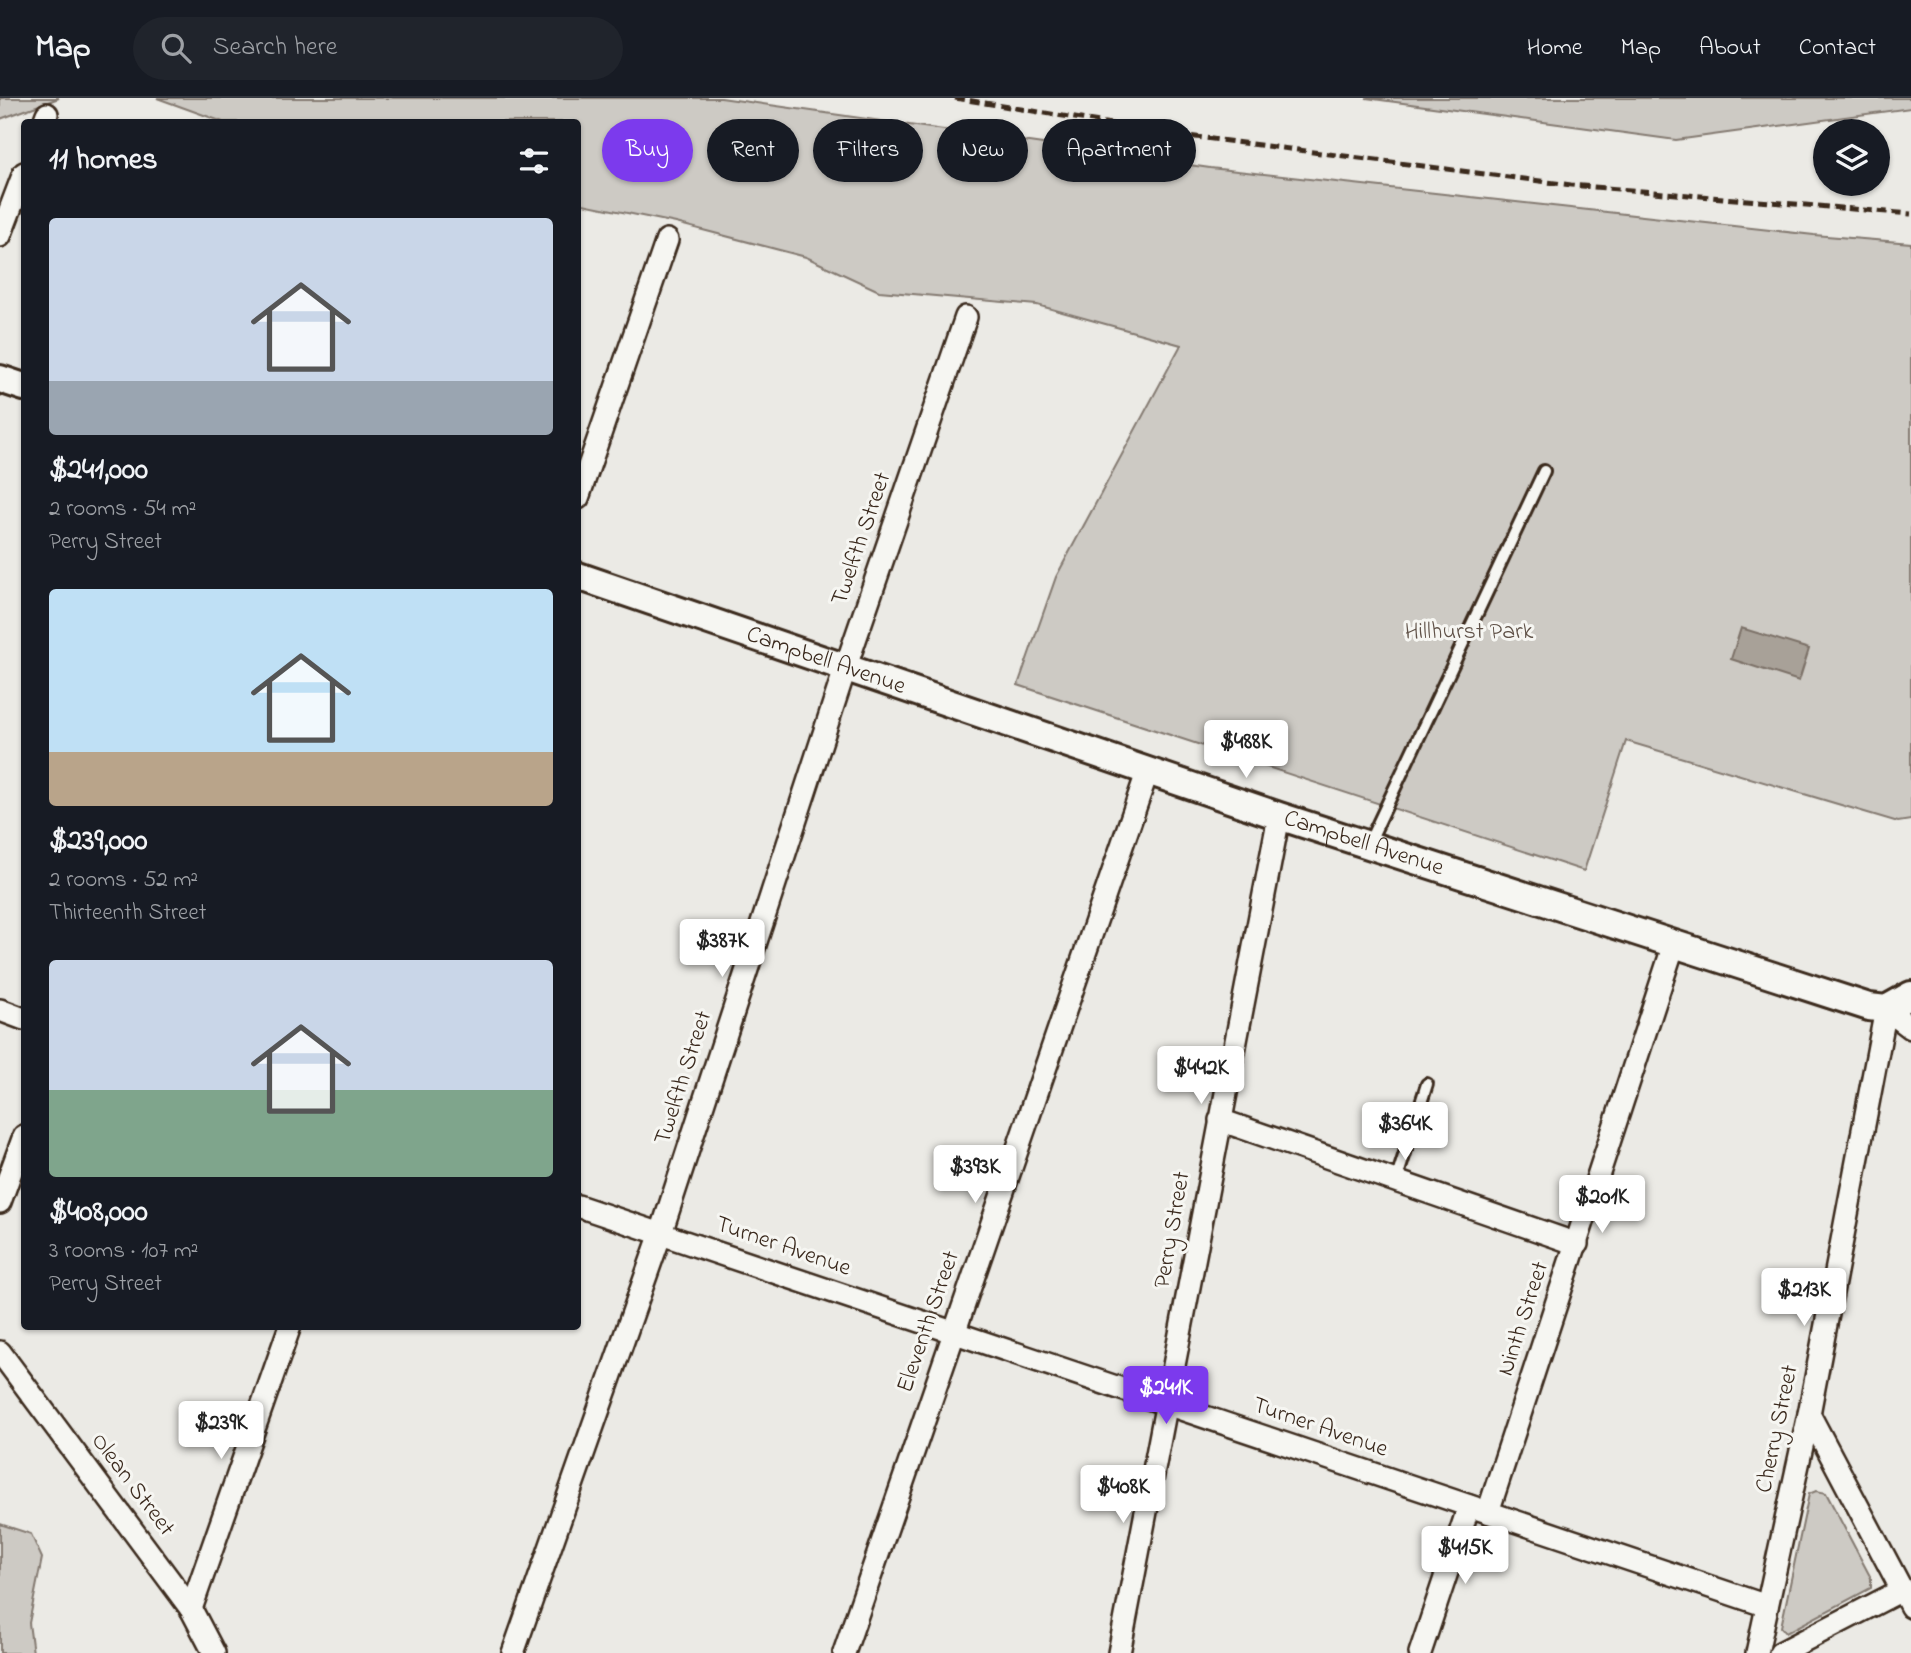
<!DOCTYPE html>
<html lang="en">
<head>
<meta charset="utf-8">
<style>
  :root { --surface:#171b24; --page:#20242c; --text:#f1f3f6; --muted:#9ea1a6; --line:#363941; --accent:#7c3aed }
  body { margin:0; font-family:"Indie Flower",sans-serif; background:var(--page); color:var(--text); height:100vh; display:flex; flex-direction:column; font-size:26px; white-space:nowrap }
  * { box-sizing:border-box; margin:0 }
  p { font-size:23px; color:var(--muted) }
  .icon { flex:none; width:38px; height:38px; fill:none; stroke:currentColor; stroke-width:2; stroke-linecap:round; stroke-linejoin:round }
  .map { position:relative; flex:1; overflow:hidden }
  .drawer { position:absolute; left:21px; top:21px; width:560px; height:1211px; display:flex; flex-direction:column; background:var(--surface); border-radius:7px; box-shadow:0 2px 5px #0004 }
  .drawer>* { flex:none }
  .banner { position:absolute; left:602px; top:21px; width:665px; height:63px; display:flex; gap:14px }
  .fabs { position:absolute; left:1813px; top:21px; display:grid; gap:14px }
  .fabs a { display:grid; place-items:center; width:77px; height:77px; border-radius:50%; background:var(--surface); box-shadow:0 2px 5px #0004; font-size:35px }
  .price { position:absolute; translate:-50% -60px; padding:0 16px; border-radius:7px; background:#fff; color:#222; font-size:23px; line-height:46px; filter:drop-shadow(0 2px 4px #0008) }
  .price::after { content:''; position:absolute; left:50%; top:42px; width:21px; height:16px; margin-left:-10px; background:inherit; clip-path:polygon(0 0,100% 0,50% 100%) }
  .price.selected { background:var(--accent); color:#fff }
  ul { padding:0; list-style:none }
  li { display:grid; align-content:center; gap:14px; height:371px; padding:0 28px }
  li span { display:grid; place-items:center; height:217px; border-radius:7px; color:#555 }
  li>.icon { margin-inline-start:auto }
  span .icon { width:126px; height:126px; fill:#fffc; stroke-width:1 }
  li b { font-size:30px }
  h2 { display:flex; justify-content:space-between; align-items:center; height:84px; padding:0 28px; font-size:30px }
  .pill { padding:0 24px; border-radius:32px; background:var(--surface); box-shadow:0 2px 5px #0004; font-size:24px; line-height:63px }
  .pill.selected { background:var(--accent); color:#fff }
  header { display:flex; align-items:center; gap:42px; box-sizing:border-box; height:98px; padding:0 35px; background:var(--surface); border-bottom:2px solid var(--line) }
  header strong { font-size:33px }
  nav { display:flex; gap:38px; margin-inline-start:auto; font-size:24px }
  .search { width:490px; height:63px; background:var(--page); display:flex; align-items:center; gap:18px; box-sizing:border-box; padding:0 24px; border-radius:38px; color:var(--muted); font-size:26px }
  .map>svg:first-child { display:block }
</style>
</head>
<body>
<header>
<strong>Map</strong>
<div class="search"><svg class="icon" aria-label="search" viewBox="0 0 24 24"><circle cx="10" cy="10" r="6"/><path d="M15 15l6 6"/></svg>Search here</div>
<nav><a>Home</a><a>Map</a><a>About</a><a>Contact</a></nav>
</header>
<div class="map">
<svg width="1911" height="1555" viewBox="0 0 1911 1555">
  <rect width="100%" height="100%" fill="#ebeae5"/>
  <filter id="ink" filterUnits="userSpaceOnUse"><feTurbulence type="fractalNoise" baseFrequency=".0143" numOctaves="2"/><feDisplacementMap in="SourceGraphic" scale="14" xChannelSelector="R" yChannelSelector="G"/><feConvolveMatrix kernelMatrix="1 2 1 2 8 2 1 2 1" color-interpolation-filters="sRGB"/></filter>
  <g filter="url(#ink)">
    <g fill="#cdcac4" stroke="#847a71" stroke-width="2">
      <path d="M0 0H59L0 21Z"/>
      <path d="M157 0H721L1210 70 1814 137 1911 145V722L1898 724 1626 643 1584 773 1018 587 1056 479 1181 247 1037 207 879 193 806 159 676 125 578 105V24H223Z"/>
      <path d="M1366 0H1911V10L1676 42Z"/>
      <path d="M1816 1393 1826 1395 1871 1480V1490L1786 1535 1781 1529 1809 1396Z"/>
      <path d="M0 1426 31 1436 42 1460 29 1525 33 1555H0Z"/>
    </g>
    <path fill="#a8a198" stroke="#7c7167" stroke-width="2" d="M1741 530 1809 551 1799 583 1731 561Z"/>
    <g fill="none" stroke-linecap="round" stroke-linejoin="round">
      <defs>
        <g id="service">
          <path d="M1368 747 1544 373"/>
          <path d="M1396 1083 1427 986"/>
        </g>
        <g id="minor">
          <path d="M44 24 47 16"/>
          <path d="M0 138 24 75"/>
          <path d="M578 400 667 142"/>
          <path d="M0 912 24 921"/>
          <path d="M1220 1022 1577 1146"/>
          <path d="M0 1104 24 1038"/>
          <path d="M578 1108 1767 1508"/>
          <path d="M0 1254 191 1511 214 1555"/>
          <path d="M1809 1316 1911 1509"/>
          <path d="M1488 1414 1674 846"/>
          <path d="M191 1511 290 1228"/>
          <path d="M513 1555 661 1135 845 571 966 219"/>
          <path d="M844 1555 1148 672"/>
          <path d="M1119 1555 1279 718"/>
          <path d="M1420 1555 1469 1408"/>
          <path d="M1757 1555 1809 1316 1886 911 1911 930"/>
          <path d="M1780 1555 1902 1492"/>
        </g>
        <g id="tertiary">
          <path d="M0 281 24 289"/>
          <path id="s1" d="M578 478 1279 718 1869 909 1886 911 1911 897"/>
        </g>
      </defs>
      <use href="#service" stroke="#3b2a1e" stroke-width="16"/>
      <use href="#minor" stroke="#3b2a1e" stroke-width="26"/>
      <use href="#tertiary" stroke="#3b2a1e" stroke-width="32"/>
      <use href="#service" stroke="#f6f6f2" stroke-width="10"/>
      <use href="#minor" stroke="#f6f6f2" stroke-width="21"/>
      <use href="#tertiary" stroke="#f6f6f2" stroke-width="26"/>
      <path stroke="#3b2a1e" stroke-width="5" stroke-dasharray="10 5" stroke-linecap="butt" d="M955 0 1165 35 1571 87 1911 116"/>
    </g>
  </g>
  <g text-anchor="middle" dominant-baseline="central" stroke-width="6" stroke-linejoin="round" paint-order="stroke">
    <g font-size="24" fill="#3b2a1e" stroke="#f6f6f2">
      <text transform="translate(862 441) rotate(-71)">Twelfth Street</text>
      <text stroke="none"><textPath href="#s1" startOffset="262">Campbell Avenue</textPath></text>
      <text stroke="none"><textPath href="#s1" startOffset="830">Campbell Avenue</textPath></text>
      <text transform="translate(684 980) rotate(-72)">Twelfth Street</text>
      <text transform="translate(1173 1132) rotate(-80)">Perry Street</text>
      <text transform="translate(783 1149) rotate(19)">Turner Avenue</text>
      <text transform="translate(1524 1221) rotate(-72)">Ninth Street</text>
      <text transform="translate(929 1224) rotate(-71)">Eleventh Street</text>
      <text transform="translate(1320 1330) rotate(19)">Turner Avenue</text>
      <text transform="translate(1778 1331) rotate(-78)">Cherry Street</text>
      <text transform="translate(132 1387) rotate(53)">Olean Street</text>
    </g>
    <g font-size="24" fill="#605248" stroke="#f6f6f2">
      <text x="1469" y="534">Hillhurst Park</text>
    </g>
  </g>
</svg>
<div class="fabs">
<a><svg class="icon" aria-label="layers" viewBox="0 0 24 24"><path d="M12 4l9 5-9 5-9-5zM3 14l9 5 9-5"/></svg></a>
</div>
<b class="price" style="left:1246px;top:682px">$488K</b>
<b class="price" style="left:722px;top:881px">$387K</b>
<b class="price" style="left:1201px;top:1008px">$442K</b>
<b class="price" style="left:1405px;top:1064px">$364K</b>
<b class="price" style="left:975px;top:1107px">$393K</b>
<b class="price" style="left:1602px;top:1137px">$201K</b>
<b class="price" style="left:1804px;top:1230px">$213K</b>
<b class="price selected" style="left:1166px;top:1328px">$241K</b>
<b class="price" style="left:221px;top:1363px">$239K</b>
<b class="price" style="left:1123px;top:1427px">$408K</b>
<b class="price" style="left:1465px;top:1488px">$415K</b>
<div class="banner">
<a class="pill selected">Buy</a>
<a class="pill">Rent</a>
<a class="pill">Filters</a>
<a class="pill">New</a>
<a class="pill">Apartment</a>
</div>
<section class="drawer">
<h2>11 homes<svg class="icon" aria-label="filters" viewBox="0 0 24 24"><path d="M4 7h16M4 17h16"/><circle cx="9" cy="7" r="2"/><circle cx="15" cy="17" r="2"/></svg></h2>
<ul>
<li><span style="background:linear-gradient(#c9d6e8 75%,#9aa5b1 0)"><svg class="icon" aria-label="home" viewBox="0 0 24 24"><path d="M3 11l9-7 9 7M6 9v11h12V9"/></svg></span><div><b>$241,000</b><p>2 rooms · 54 m²</p><p>Perry Street</p></div></li>
<li><span style="background:linear-gradient(#bfe0f5 75%,#b9a48a 0)"><svg class="icon" aria-label="home" viewBox="0 0 24 24"><path d="M3 11l9-7 9 7M6 9v11h12V9"/></svg></span><div><b>$239,000</b><p>2 rooms · 52 m²</p><p>Thirteenth Street</p></div></li>
<li><span style="background:linear-gradient(#c9d6e8 60%,#7fa58c 0)"><svg class="icon" aria-label="home" viewBox="0 0 24 24"><path d="M3 11l9-7 9 7M6 9v11h12V9"/></svg></span><div><b>$408,000</b><p>3 rooms · 107 m²</p><p>Perry Street</p></div></li>
</ul>
</section>
</div>
</body>
</html>
